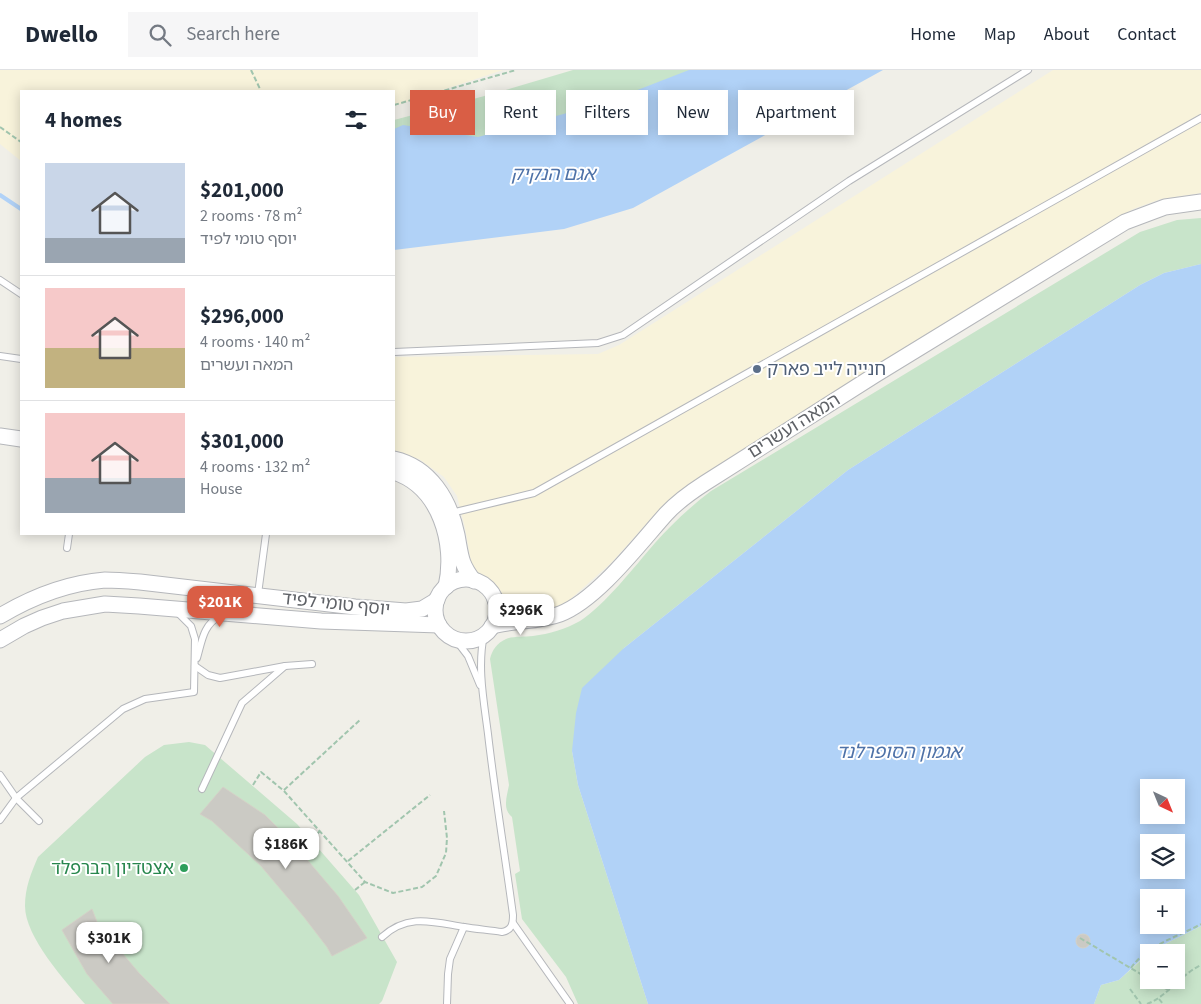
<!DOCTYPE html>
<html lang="en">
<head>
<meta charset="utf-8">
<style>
  :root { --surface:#fff; --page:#f6f6f7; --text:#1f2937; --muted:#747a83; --line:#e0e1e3; --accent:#d95e45 }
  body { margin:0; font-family:"Source Sans 3","Noto Sans Hebrew",sans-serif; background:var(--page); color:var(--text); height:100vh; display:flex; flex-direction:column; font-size:19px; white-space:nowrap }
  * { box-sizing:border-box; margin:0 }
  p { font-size:16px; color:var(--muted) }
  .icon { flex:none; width:28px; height:28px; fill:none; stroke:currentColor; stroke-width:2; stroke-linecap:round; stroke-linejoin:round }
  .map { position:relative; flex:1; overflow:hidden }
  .drawer { position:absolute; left:20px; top:20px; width:375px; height:445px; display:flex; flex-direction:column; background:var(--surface); border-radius:0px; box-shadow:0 2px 12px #0003 }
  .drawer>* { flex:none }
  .guide { position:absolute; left:410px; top:20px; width:475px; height:45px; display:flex; gap:10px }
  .needle { width:32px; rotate:137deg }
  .tools { position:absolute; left:1140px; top:709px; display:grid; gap:10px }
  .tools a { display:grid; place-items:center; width:45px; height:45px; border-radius:0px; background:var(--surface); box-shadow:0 2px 12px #0003; font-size:25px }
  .price { position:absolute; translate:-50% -42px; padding:0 11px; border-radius:10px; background:#fff; color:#222; font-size:16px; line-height:32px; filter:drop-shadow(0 1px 2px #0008) }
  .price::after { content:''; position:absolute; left:50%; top:30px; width:15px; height:11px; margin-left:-8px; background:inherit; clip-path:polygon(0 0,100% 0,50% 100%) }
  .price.current { background:var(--accent); color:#fff }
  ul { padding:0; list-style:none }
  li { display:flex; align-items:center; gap:15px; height:125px; padding:0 25px }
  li+li { border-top:1px solid var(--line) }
  li span { display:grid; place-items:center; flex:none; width:140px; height:100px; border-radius:0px; color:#555 }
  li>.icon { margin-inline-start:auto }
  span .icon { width:60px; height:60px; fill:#fffc; stroke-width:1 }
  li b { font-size:21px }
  h2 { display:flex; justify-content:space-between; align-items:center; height:60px; padding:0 25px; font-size:21px }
  .tag { padding:0 18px; border-radius:0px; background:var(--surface); box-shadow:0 2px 12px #0003; font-size:18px; line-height:45px }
  .tag.current { background:var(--accent); color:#fff }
  header { display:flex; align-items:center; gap:30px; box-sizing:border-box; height:70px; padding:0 25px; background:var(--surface); border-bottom:1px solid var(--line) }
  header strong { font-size:24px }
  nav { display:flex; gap:28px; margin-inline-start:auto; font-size:18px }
  .search { width:350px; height:45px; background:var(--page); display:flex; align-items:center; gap:12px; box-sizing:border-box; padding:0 18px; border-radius:0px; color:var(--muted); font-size:19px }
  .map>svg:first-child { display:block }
</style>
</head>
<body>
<header>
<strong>Dwello</strong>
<div class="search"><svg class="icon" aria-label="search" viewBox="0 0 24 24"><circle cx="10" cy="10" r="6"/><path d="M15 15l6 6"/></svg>Search here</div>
<nav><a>Home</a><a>Map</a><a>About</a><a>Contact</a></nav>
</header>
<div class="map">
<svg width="1201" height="934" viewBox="0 0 1201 934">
  <rect width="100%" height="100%" fill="#f0efe8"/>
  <g fill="#c8e4ca">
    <path d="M573 0H742L578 62 394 76V50L492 24Z"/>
    <path d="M1201 148V194L1164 203 1140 215 848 400 624 578 572 681 578 715 648 934H578L566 907 522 849 515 804 520 801 512 747C502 739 507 726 509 715L490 589C492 580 497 573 506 569 513 566 524 567 533 566 549 564 566 559 580 551 605 535 635 496 655 473 672 454 690 437 711 421L1140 162 1177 150Z"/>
    <path d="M189 672 205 675 297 754 359 825 397 892 382 931 379 934H85C65 911 25 867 25 836 25 818 31 803 38 787L145 687 164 675Z"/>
    <path d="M1201 856V934H1094L1101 915 1119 910 1149 883V910H1176V882H1150L1173 870Z"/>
  </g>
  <g fill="#f8f3db">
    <path d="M0 0H503L394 36V21H21V91L0 74Z"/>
    <path d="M1053 0H1201V123L1161 129 1133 139 685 417 655 444 612 492 565 534 549 540 531 542 508 533 500 520 479 506 471 492 465 458 457 426 444 407 419 389 394 384V287L598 284 619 275Z"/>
  </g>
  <g fill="#b1d2f7" fill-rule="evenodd">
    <path d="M689 0H883L633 138 564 159 394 180V59L403 55 478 67 604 33Z"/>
    <path d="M1201 194V856L1149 882 1119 910 1101 915 1094 934H648L578 715 572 681 576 643 582 618 624 578 848 400 1140 215 1164 203ZM1149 718H1176V745H1149ZM1149 772H1176V800H1149ZM1149 828H1176V855H1149Z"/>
  </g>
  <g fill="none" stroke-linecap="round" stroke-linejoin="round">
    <path stroke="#b1d2f7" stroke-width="4" d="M0 125 21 139"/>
  </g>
  <g fill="#cbcac4" stroke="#d4d1c7">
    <path d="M223 717 265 745 292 772 338 826 367 868 332 886 327 877 304 847 261 796 212 751 200 744Z"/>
    <path d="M92 839 97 852 117 877 139 903 170 934H113L87 904 62 860Z"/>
    <circle cx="1083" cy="871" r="7"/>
  </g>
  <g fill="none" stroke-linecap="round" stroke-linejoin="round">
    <defs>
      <g id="service">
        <path d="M0 210 21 224"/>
        <path d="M394 282 598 273 623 265 849 111 1028 0"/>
        <path d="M0 286 21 289"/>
        <path d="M451 443 534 423 1201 48"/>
        <path d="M67 478 69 464"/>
        <path d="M258 524 266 464"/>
        <path d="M455 569 468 586 480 615"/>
        <path d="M197 588C202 571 203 555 220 546"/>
        <path d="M195 596 208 605 220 608 285 596"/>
        <path d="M0 705 16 728 39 751"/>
        <path d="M202 719 242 633 285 596 312 594"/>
        <path d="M0 750 16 728 123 639 145 629 194 622 195 569 191 556 177 542"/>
        <path d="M513 853 570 934"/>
        <path d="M382 867C408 843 433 852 464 857 476 859 489 860 502 862 512 860 513 854 513 845 505 785 495 725 488 664 484 632 477 597 484 565"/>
        <path d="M447 934 448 904 450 889 464 857"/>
      </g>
      <g id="tertiary">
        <path d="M0 366 21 369"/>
        <path d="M394 389C430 397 450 430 457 465 461 486 460 493 474 511"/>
        <path d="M394 402C440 417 456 474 446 517"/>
        <circle cx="466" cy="540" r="31"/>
        <path d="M495 530 508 539 533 546"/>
        <path d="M0 546C32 527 67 513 105 510 116 510 128 511 140 512L355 537 406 541 422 539 437 530"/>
        <path d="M492 556C514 550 539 552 560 544 597 530 640 473 666 444 677 432 691 422 705 413L875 305 1125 152 1165 137 1201 132"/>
        <path d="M0 570 24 556 42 548 63 541 105 534 139 536 321 551 439 555"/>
      </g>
    </defs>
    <use href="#service" stroke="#b5b7bb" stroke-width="8"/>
    <use href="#tertiary" stroke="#b5b7bb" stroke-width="17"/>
    <g stroke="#a1c5ae" stroke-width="2" stroke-dasharray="5 2.5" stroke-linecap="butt">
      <path d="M251 0 261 21"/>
      <path d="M394 35 516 0"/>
      <path d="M0 57 21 72"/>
      <path d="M253 715 261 702 284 721 365 812 393 823 422 817 436 806 446 783 447 768 444 741"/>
      <path d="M284 720 361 649"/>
      <path d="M311 770 320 761"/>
      <path d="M348 791 430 725"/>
      <path d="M355 820 365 812"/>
      <path d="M1080 868 1149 909"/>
      <path d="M1131 898C1148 874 1176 868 1201 854"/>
      <path d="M1151 910 1168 920"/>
      <path d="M1130 919 1141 934"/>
      <path d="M1159 929 1163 934"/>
      <path d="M1147 934C1168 926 1180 905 1201 895"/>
    </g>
    <use href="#service" stroke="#fff" stroke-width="6"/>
    <use href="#tertiary" stroke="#fff" stroke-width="15"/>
  </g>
  <circle fill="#5c6f8a" stroke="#fff" stroke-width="2" cx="757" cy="299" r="5"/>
  <circle fill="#2e9e5b" stroke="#fff" stroke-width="2" cx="184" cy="798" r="5"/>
  <g text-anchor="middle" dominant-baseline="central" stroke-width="4" stroke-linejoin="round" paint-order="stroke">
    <g font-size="18" fill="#4e5e75" stroke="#fff" text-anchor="start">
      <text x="767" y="299">חנייה לייב פארק</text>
    </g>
    <g font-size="18" fill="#5f6267" stroke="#fff">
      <text transform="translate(794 356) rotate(-32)">המאה ועשרים</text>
      <text transform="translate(336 534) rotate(6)">יוסף טומי לפיד</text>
    </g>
    <g font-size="18" fill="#27864d" stroke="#fff" text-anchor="end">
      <text x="174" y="798">אצטדיון הברפלד</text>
    </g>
    <g font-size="19" font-style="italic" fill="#4e72a8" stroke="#fff">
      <text x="553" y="104">אגם הנקיק</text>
      <text x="899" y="682">אגמון הסופרלנד</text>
    </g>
  </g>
</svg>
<div class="tools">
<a><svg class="needle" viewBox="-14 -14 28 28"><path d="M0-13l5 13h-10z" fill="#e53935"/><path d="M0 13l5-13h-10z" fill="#747a83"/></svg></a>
<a><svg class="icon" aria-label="layers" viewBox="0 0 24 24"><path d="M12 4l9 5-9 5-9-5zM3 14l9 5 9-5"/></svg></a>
<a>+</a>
<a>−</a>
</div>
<b class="price current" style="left:220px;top:558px">$201K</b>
<b class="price" style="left:521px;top:566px">$296K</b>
<b class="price" style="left:286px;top:800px">$186K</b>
<b class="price" style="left:109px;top:894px">$301K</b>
<div class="guide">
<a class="tag current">Buy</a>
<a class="tag">Rent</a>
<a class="tag">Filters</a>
<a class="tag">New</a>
<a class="tag">Apartment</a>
</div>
<section class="drawer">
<h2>4 homes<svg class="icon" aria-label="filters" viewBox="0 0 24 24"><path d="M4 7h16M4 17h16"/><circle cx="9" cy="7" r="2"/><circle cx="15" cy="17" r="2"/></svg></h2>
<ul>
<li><span style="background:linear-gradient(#c9d6e8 75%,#9aa5b1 0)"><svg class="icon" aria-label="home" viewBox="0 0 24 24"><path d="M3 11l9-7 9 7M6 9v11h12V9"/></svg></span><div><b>$201,000</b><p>2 rooms · 78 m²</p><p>יוסף טומי לפיד</p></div></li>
<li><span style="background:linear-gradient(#f6c9c9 60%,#c2b280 0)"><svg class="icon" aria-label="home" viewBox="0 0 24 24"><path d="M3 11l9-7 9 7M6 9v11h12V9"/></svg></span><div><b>$296,000</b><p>4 rooms · 140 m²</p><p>המאה ועשרים</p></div></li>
<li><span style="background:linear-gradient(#f6c9c9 65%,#9aa5b1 0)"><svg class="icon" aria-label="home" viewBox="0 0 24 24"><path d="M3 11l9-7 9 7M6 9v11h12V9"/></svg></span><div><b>$301,000</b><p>4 rooms · 132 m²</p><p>House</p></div></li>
</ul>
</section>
</div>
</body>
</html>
